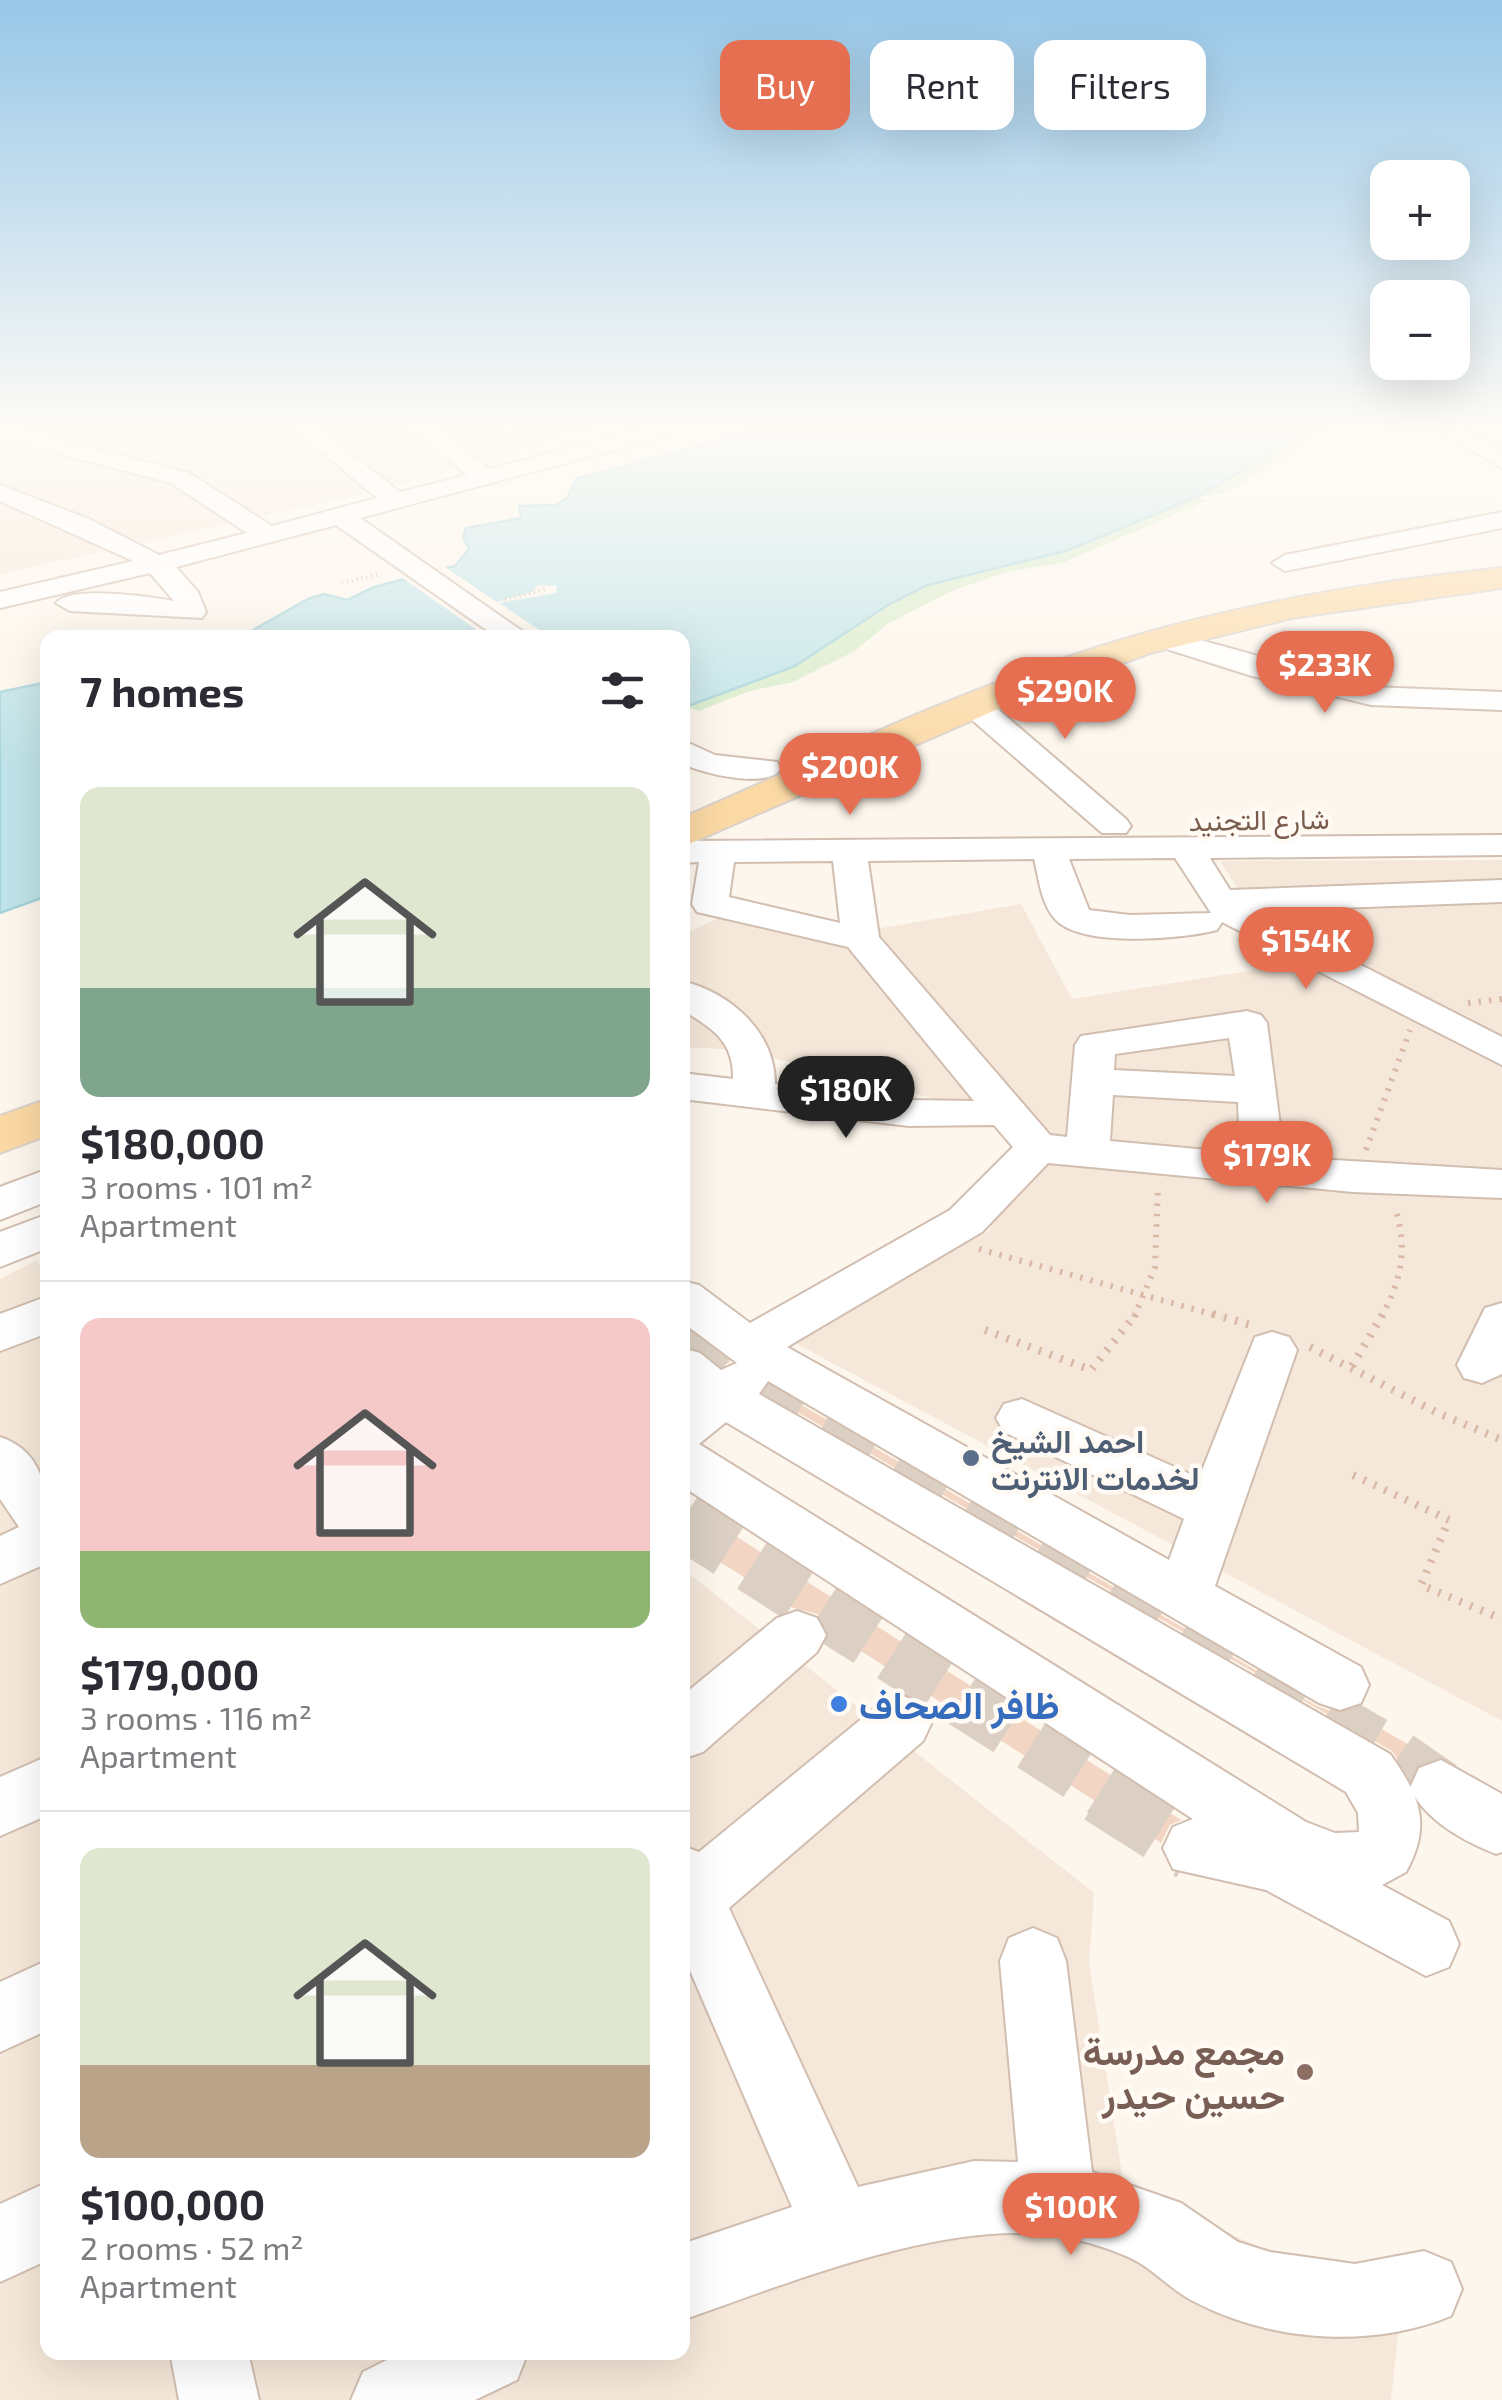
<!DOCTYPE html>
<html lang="en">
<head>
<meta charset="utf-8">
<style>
  :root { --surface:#fff; --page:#f7f7f7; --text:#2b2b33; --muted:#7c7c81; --line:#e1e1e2; --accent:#e76f51 }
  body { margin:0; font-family:"Exo 2",Vazirmatn,sans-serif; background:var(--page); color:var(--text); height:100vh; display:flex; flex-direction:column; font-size:38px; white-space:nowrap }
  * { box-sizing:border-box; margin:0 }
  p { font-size:32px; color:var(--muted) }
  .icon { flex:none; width:55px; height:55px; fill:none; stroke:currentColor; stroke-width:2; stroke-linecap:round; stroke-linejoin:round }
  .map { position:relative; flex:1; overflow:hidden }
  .side { position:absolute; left:40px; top:630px; width:650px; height:1730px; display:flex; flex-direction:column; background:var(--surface); border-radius:20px; box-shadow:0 10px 40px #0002 }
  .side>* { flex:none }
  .guide { position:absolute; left:720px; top:40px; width:630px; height:90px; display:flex; gap:20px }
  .buttons { position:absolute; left:1370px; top:160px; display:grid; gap:20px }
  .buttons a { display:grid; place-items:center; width:100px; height:100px; border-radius:20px; background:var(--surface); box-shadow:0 10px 40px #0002; font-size:50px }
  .price { position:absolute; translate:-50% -85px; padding:0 22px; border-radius:35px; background:var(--accent); color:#fff; font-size:32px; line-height:65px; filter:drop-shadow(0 2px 5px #0008) }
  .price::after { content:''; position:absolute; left:50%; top:60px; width:30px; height:22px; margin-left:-15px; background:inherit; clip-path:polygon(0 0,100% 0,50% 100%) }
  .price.on { background:#222; color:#fff }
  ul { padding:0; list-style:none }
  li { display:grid; align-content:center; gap:20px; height:530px; padding:0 40px }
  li+li { border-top:2px solid var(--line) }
  li span { display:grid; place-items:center; height:310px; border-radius:20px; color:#555 }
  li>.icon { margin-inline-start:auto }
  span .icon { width:180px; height:180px; fill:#fffc; stroke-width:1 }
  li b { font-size:42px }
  h2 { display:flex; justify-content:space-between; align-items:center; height:120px; padding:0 40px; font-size:42px }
  .chip { padding:0 35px; border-radius:20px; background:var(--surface); box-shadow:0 10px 40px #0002; font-size:35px; line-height:90px }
  .chip.on { background:var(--accent); color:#fff }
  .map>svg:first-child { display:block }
</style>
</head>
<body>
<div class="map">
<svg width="1502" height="2400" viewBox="0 0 1502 2400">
  <rect width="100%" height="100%" fill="#fdf6ec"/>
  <g fill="#f5e8da">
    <path d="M0 430H595L378 491 0 574Z"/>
    <path d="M1502 860V1721L782 1336 989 1231 1040 1125 740 1050 683 1047 682 935 731 912 824 938 1021 904 1072 999 1369 952 1245 900 1220 861Z"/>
    <path d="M37 1260 48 1285V2352H682L683 1569 1094 1893 1089 1963 1124 2187 1401 2310 1391 2400H0V1279Z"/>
  </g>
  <path fill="#d8ecc9" d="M1286 430H1324L1241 484 1220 494 1198 497 1207 501 1062 563 1007 572 954 590 887 624 855 651 793 682 750 691 699 711 687 707 724 692 867 607Z"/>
  <g fill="#bfe3e8" stroke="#a5d3da" stroke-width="2.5">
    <path d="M757 430H1311L1197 497 1066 551 928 585 888 605 795 666 683 708 682 638H239L308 599 324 594 347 600 374 587 455 566 469 549 463 537 466 528 521 518 519 506 555 505 567 498 576 479Z"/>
    <path d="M47 682V896L0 913V692Z"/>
  </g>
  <path fill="#fdf6ec" d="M442 565 497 602 532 592 538 585 557 586 556 593 499 603 550 637H487L401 577Z"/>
  <g fill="#f3d5c3">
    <path d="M682 1327 730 1362 722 1366 702 1350 682 1344Z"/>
    <path d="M769 1386 1317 1706 1339 1714 1350 1711 1434 1759 1418 1764 1410 1778 1392 1751 764 1393Z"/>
    <path d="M682 1502 1181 1820 1170 1825 1161 1843 828 1630 818 1614 793 1608 682 1538Z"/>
  </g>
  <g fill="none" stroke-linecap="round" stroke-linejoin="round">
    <g stroke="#dcd0c4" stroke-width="55" stroke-dasharray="55 28" stroke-linecap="butt">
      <path d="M682 1331 731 1374"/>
      <path d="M750 1386 1393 1755 1441 1788"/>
      <path d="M682 1521 1107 1792"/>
    </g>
    <path stroke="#dcd0c4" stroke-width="70" stroke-dasharray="70 35" stroke-linecap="butt" d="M1103 1790 1195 1848"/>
    <defs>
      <g id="minor">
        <path d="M0 430H22L189 473 272 526 377 498 295 430H320L400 492 467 475 413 430H438L490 469 638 430H674L671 435 360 518 532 638H498L336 525 176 567 198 592 206 612 202 618 70 611 56 603C71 585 150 597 174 601L150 573 0 608V592L133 561 0 501V485L89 519 159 555 247 533 171 483 0 438Z"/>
        <path d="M1439 430H1466L1502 451V468Z"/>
        <path d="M1502 512V528L1285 571 1272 563 1285 555Z"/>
        <path d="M1164 630 1371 687 1502 692V710L1371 705 1252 676 1154 645 1150 639 1154 633Z"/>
        <path d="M975 697 986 699 1126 819 1131 826 1126 833H1102L964 713 960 706Z"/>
        <path d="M682 740 715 755 777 762 781 769C768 789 701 774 682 763Z"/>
        <path d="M1502 835V855L1210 858 1230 890 1502 880V902L1255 911 1502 1037V1065L1222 922 1217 930C1182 939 1080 948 1055 919 1041 903 1039 879 1034 859L868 861 879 937 1050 1135 1067 1137 1075 1045 1081 1036 1247 1011 1261 1015 1267 1023 1284 1157 1502 1170V1198L1353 1192 1048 1163 982 1232 787 1347 1169 1560 1184 1519 1004 1432 996 1418 1004 1404 1022 1399 1199 1478 1255 1337 1272 1332 1289 1337 1297 1350 1215 1586 1361 1667 1369 1685 1361 1703 1340 1710 1319 1703 768 1381 759 1394 1390 1754C1420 1796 1432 1825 1406 1872L1382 1885 1449 1921 1459 1944 1449 1967 1426 1976 1266 1890 1173 1869 1163 1848 1173 1827 1193 1819 682 1486V1401L687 1397 682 1393V1348L700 1353 721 1370 737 1363 682 1322V1281L699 1285 750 1323 950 1210 1013 1147 994 1125 909 1126 682 1099V1073L733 1079C734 1041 712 1028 682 1010V981C731 993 775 1032 775 1084L909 1100 974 1101 848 947 697 912 692 904 699 862 682 863V841ZM1175 858 1211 913 1130 915 1089 910 1069 859ZM833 861 840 923 729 897 734 862ZM1229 1038 1235 1076 1114 1070 1115 1054ZM1113 1095 1238 1102 1240 1153 1110 1141ZM726 1422 1346 1792 1358 1813 1359 1832 1335 1833 1306 1822 699 1444Z"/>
        <path d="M48 1169V1201L0 1220V1187Z"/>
        <path d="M48 1214V1248L0 1267V1232Z"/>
        <path d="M48 1296V1333L0 1351V1314Z"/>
        <path d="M1502 1303V1374L1482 1383 1464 1378 1457 1365 1485 1308Z"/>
        <path d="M0 1437C55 1455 48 1516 48 1563L0 1584V1536L19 1527 0 1499Z"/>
        <path d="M797 1611 817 1618 826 1635 817 1652 703 1752 682 1759V1696L777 1618Z"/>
        <path d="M902 1696 923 1703 932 1722 923 1741 729 1908 858 2187 974 2161 1018 2162 1000 1961 1009 1938 1033 1928 1057 1938 1066 1961 1092 2172 1181 2203 1238 2242 1270 2252 1355 2264 1424 2251 1451 2262 1462 2289 1451 2316C1370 2349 1271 2342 1193 2301 1173 2291 1157 2273 1138 2262 1117 2250 1082 2240 1058 2236 946 2218 789 2283 682 2320V2244L792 2207 682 1952V1846L699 1852 881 1703Z"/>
        <path d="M48 1756V1815L0 1836V1777Z"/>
        <path d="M1441 1760 1502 1794V1852L1496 1854C1463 1841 1425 1820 1410 1788L1419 1768Z"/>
        <path d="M48 1960V2030L0 2052V1982Z"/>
        <path d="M48 2182V2260L0 2282V2204Z"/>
        <path d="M170 2352H248L259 2400H179Z"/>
        <path d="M403 2352H528L517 2380 475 2400H351L363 2372Z"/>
      </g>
      <g id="major">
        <path d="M1502 568V588L1292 618 1150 653 998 709 682 847V818C813 761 942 698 1077 654 1215 608 1357 583 1502 568Z"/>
        <path d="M48 1099V1135L0 1153V1116Z"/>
      </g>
    </defs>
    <use href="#minor" stroke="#d1beb0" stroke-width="4"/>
    <use href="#major" stroke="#dad1cd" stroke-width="4"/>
    <g stroke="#d9b8a5" stroke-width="4" stroke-dasharray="1 4" stroke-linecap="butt">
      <path d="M342 583 378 574"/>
      <path d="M505 600 546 589"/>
    </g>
    <path stroke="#d9b8a5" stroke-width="5" stroke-dasharray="1 5" stroke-linecap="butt" d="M682 688 694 685"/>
    <g stroke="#d9b8a5" stroke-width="6" stroke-dasharray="2.5 8" stroke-linecap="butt">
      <path d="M1468 1003 1502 999"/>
      <path d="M1366 1150 1410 1030"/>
      <path d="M979 1249 1222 1317"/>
      <path d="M1134 1317 1155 1267 1158 1185"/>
      <path d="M1381 1317C1402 1280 1408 1248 1395 1208"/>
    </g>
    <g stroke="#d9b8a5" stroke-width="8" stroke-dasharray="2.5 9" stroke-linecap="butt">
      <path d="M1213 1314 1251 1325"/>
      <path d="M985 1330 1091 1370 1136 1314"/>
      <path d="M1310 1347 1438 1413 1502 1440"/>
      <path d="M1352 1366 1383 1314"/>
      <path d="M1353 1475 1449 1520 1421 1585 1502 1619"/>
    </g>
    <use href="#minor" fill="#fff" fill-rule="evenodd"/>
    <use href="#major" fill="#fbd9a5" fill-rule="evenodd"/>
  </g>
  <linearGradient id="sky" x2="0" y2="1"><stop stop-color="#97c7e8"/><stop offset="0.56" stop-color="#fefbf6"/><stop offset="1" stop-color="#fefbf6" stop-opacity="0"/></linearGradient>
  <rect width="1502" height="766" fill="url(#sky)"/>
  <circle fill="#5c6f8a" stroke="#fffaf3" stroke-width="4" cx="971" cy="1458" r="10"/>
  <circle fill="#3f7fe0" stroke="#fffaf3" stroke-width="4" cx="839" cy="1704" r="10"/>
  <circle fill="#8d6e63" stroke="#fffaf3" stroke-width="4" cx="1305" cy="2072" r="10"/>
  <g text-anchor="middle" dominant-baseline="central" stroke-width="9" stroke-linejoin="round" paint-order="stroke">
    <g font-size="28" fill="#7a5c4d" stroke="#fffaf3">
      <text transform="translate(1259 819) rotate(-1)">شارع التجنيد</text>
    </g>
    <g font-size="32" font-weight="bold" fill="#4e5e75" stroke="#fffaf3" text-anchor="start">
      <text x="991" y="1440">احمد الشيخ<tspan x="991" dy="37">لخدمات الانترنت</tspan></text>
    </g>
    <g font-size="38" font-weight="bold" fill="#366cbe" stroke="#fffaf3" text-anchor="start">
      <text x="859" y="1704">ظافر الصحاف</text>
    </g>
    <g font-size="38" font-weight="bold" fill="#785e54" stroke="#fffaf3" text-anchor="end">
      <text x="1285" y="2050">مجمع مدرسة<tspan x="1285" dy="44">حسين حيدر</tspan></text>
    </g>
  </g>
</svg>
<div class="buttons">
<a>+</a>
<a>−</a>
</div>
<b class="price" style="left:1325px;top:716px">$233K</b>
<b class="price" style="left:1065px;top:742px">$290K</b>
<b class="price" style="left:850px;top:818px">$200K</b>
<b class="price" style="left:1306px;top:992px">$154K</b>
<b class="price on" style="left:846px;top:1141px">$180K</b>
<b class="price" style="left:1267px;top:1206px">$179K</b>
<b class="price" style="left:1071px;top:2258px">$100K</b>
<div class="guide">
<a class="chip on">Buy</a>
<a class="chip">Rent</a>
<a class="chip">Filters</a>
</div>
<section class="side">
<h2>7 homes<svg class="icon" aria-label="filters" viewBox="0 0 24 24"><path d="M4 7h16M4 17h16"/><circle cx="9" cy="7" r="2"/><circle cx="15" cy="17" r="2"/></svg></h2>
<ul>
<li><span style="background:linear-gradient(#dfe7d0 65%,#7fa58c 0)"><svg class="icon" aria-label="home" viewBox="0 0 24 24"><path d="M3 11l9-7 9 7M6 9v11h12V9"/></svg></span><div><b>$180,000</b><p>3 rooms · 101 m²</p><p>Apartment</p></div></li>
<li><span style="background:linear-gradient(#f6c9c9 75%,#8fb573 0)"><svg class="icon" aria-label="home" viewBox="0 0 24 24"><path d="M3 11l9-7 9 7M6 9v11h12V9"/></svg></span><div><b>$179,000</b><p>3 rooms · 116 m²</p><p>Apartment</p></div></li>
<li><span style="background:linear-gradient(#dfe7d0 70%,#b9a48a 0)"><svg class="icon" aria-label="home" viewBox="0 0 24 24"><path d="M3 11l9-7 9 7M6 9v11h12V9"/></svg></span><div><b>$100,000</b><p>2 rooms · 52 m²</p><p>Apartment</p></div></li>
</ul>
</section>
</div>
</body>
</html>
